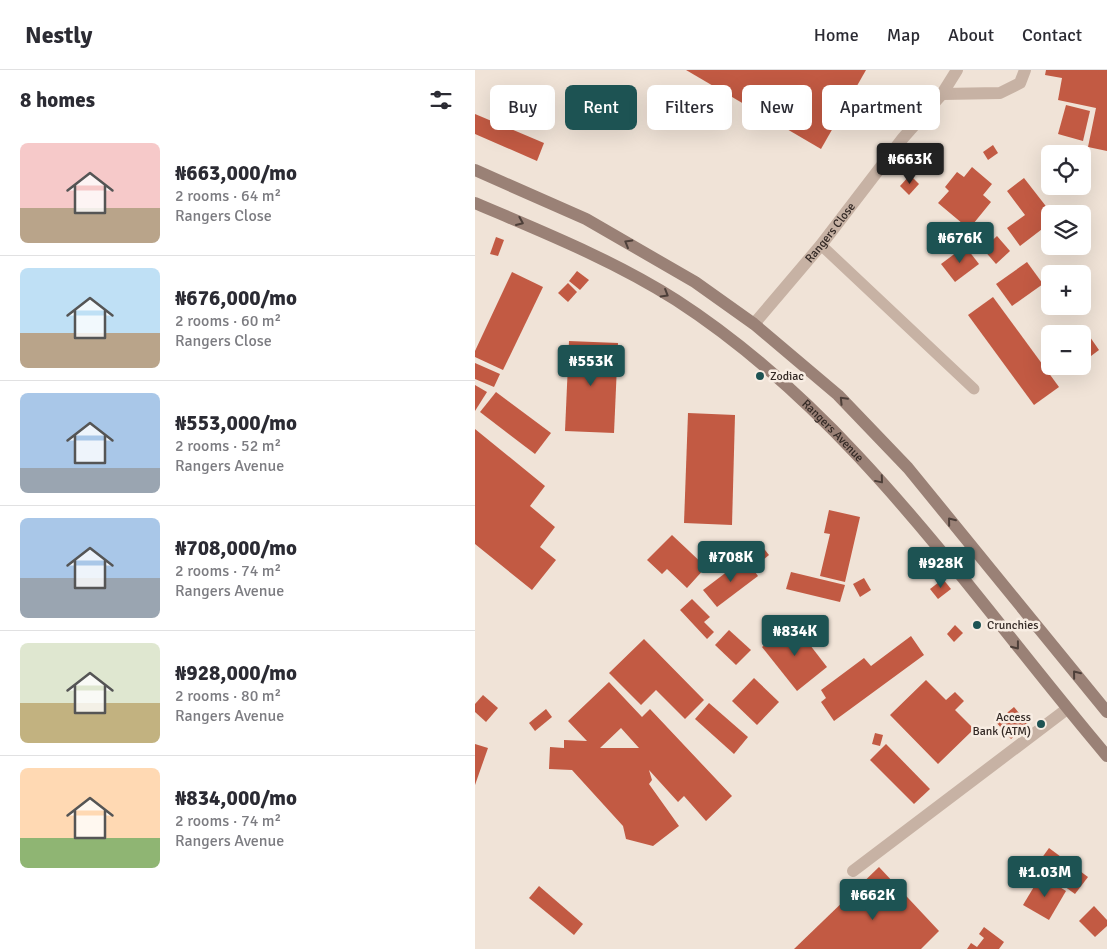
<!DOCTYPE html>
<html lang="en">
<head>
<meta charset="utf-8">
<style>
  :root { --surface:#fff; --page:#f2f2f3; --text:#2b2b33; --muted:#7c7c81; --line:#e1e1e2; --accent:#1d5353 }
  body { margin:0; font-family:Signika,sans-serif; background:var(--page); color:var(--text); height:100vh; display:flex; flex-direction:column; font-size:19px; white-space:nowrap }
  * { box-sizing:border-box; margin:0 }
  p { font-size:16px; color:var(--muted) }
  .icon { flex:none; width:28px; height:28px; fill:none; stroke:currentColor; stroke-width:2; stroke-linecap:round; stroke-linejoin:round }
  .map { position:relative; flex:1; overflow:hidden }
  .panel { display:flex; flex-direction:column; background:var(--surface); width:475px }
  .panel>* { flex:none }
  .hud { position:absolute; left:15px; top:15px; width:475px; height:45px; display:flex; gap:10px }
  .buttons { position:absolute; left:566px; top:75px; display:grid; gap:10px }
  .buttons a { display:grid; place-items:center; width:50px; height:50px; border-radius:8px; background:var(--surface); box-shadow:0 5px 20px #0002; font-size:25px }
  .price { position:absolute; translate:-50% -42px; padding:0 11px; border-radius:5px; background:var(--accent); color:#fff; font-size:16px; line-height:32px; filter:drop-shadow(0 1px 2px #0008) }
  .price::after { content:''; position:absolute; left:50%; top:30px; width:15px; height:11px; margin-left:-8px; background:inherit; clip-path:polygon(0 0,100% 0,50% 100%) }
  .price.active { background:#222; color:#fff }
  ul { padding:0; list-style:none }
  li { display:flex; align-items:center; gap:15px; height:125px; padding:0 20px }
  li+li { border-top:1px solid var(--line) }
  li span { display:grid; place-items:center; flex:none; width:140px; height:100px; border-radius:8px; color:#555 }
  li>.icon { margin-inline-start:auto }
  span .icon { width:60px; height:60px; fill:#fffc; stroke-width:1 }
  li b { font-size:21px }
  h2 { display:flex; justify-content:space-between; align-items:center; height:60px; padding:0 20px; font-size:21px }
  .chip { padding:0 18px; border-radius:8px; background:var(--surface); box-shadow:0 5px 20px #0002; font-size:18px; line-height:45px }
  .chip.active { background:var(--accent); color:#fff }
  header { display:flex; align-items:center; gap:30px; box-sizing:border-box; height:70px; padding:0 25px; background:var(--surface); border-bottom:1px solid var(--line) }
  header strong { font-size:24px }
  nav { display:flex; gap:28px; margin-inline-start:auto; font-size:18px }
  main { display:flex; flex:1; min-height:0 }
  .map>svg:first-child { display:block }
</style>
</head>
<body>
<header>
<strong>Nestly</strong>
<nav><a>Home</a><a>Map</a><a>About</a><a>Contact</a></nav>
</header>
<main>
<section class="panel">
<h2>8 homes<svg class="icon" aria-label="filters" viewBox="0 0 24 24"><path d="M4 7h16M4 17h16"/><circle cx="9" cy="7" r="2"/><circle cx="15" cy="17" r="2"/></svg></h2>
<ul>
<li><span style="background:linear-gradient(#f6c9c9 65%,#b9a48a 0)"><svg class="icon" aria-label="home" viewBox="0 0 24 24"><path d="M3 11l9-7 9 7M6 9v11h12V9"/></svg></span><div><b>₦663,000/mo</b><p>2 rooms · 64 m²</p><p>Rangers Close</p></div></li>
<li><span style="background:linear-gradient(#bfe0f5 65%,#b9a48a 0)"><svg class="icon" aria-label="home" viewBox="0 0 24 24"><path d="M3 11l9-7 9 7M6 9v11h12V9"/></svg></span><div><b>₦676,000/mo</b><p>2 rooms · 60 m²</p><p>Rangers Close</p></div></li>
<li><span style="background:linear-gradient(#a9c7e8 75%,#9aa5b1 0)"><svg class="icon" aria-label="home" viewBox="0 0 24 24"><path d="M3 11l9-7 9 7M6 9v11h12V9"/></svg></span><div><b>₦553,000/mo</b><p>2 rooms · 52 m²</p><p>Rangers Avenue</p></div></li>
<li><span style="background:linear-gradient(#a9c7e8 60%,#9aa5b1 0)"><svg class="icon" aria-label="home" viewBox="0 0 24 24"><path d="M3 11l9-7 9 7M6 9v11h12V9"/></svg></span><div><b>₦708,000/mo</b><p>2 rooms · 74 m²</p><p>Rangers Avenue</p></div></li>
<li><span style="background:linear-gradient(#dfe7d0 60%,#c2b280 0)"><svg class="icon" aria-label="home" viewBox="0 0 24 24"><path d="M3 11l9-7 9 7M6 9v11h12V9"/></svg></span><div><b>₦928,000/mo</b><p>2 rooms · 80 m²</p><p>Rangers Avenue</p></div></li>
<li><span style="background:linear-gradient(#ffd9b3 70%,#8fb573 0)"><svg class="icon" aria-label="home" viewBox="0 0 24 24"><path d="M3 11l9-7 9 7M6 9v11h12V9"/></svg></span><div><b>₦834,000/mo</b><p>2 rooms · 74 m²</p><p>Rangers Avenue</p></div></li>
</ul>
</section>
<div class="map">
<svg width="632" height="879" viewBox="0 0 632 879">
  <rect width="100%" height="100%" fill="#f0e3d7"/>
  <g fill="#c25a43" fill-rule="evenodd">
    <path d="M211 0H391L346 79Z"/>
    <path d="M571 0H632V81L613 77 621 38 583 30 587 8 570 5Z"/>
    <path d="M591 35 615 41 608 71 583 64Z"/>
    <path d="M0 44 69 73 62 91 0 64Z"/>
    <path d="M518 75 523 83 513 90 508 82Z"/>
    <path d="M497 97 517 114 508 125 516 132 494 159 463 133 474 121 470 117 482 102 489 107Z"/>
    <path d="M435 105 444 114 434 125 425 116Z"/>
    <path d="M549 108 577 144H575V153L545 176 532 158 550 145 532 121Z"/>
    <path d="M522 166 535 181 521 194 508 179Z"/>
    <path d="M21 167 29 170 23 186 15 184Z"/>
    <path d="M490 176 504 194 480 212 466 194Z"/>
    <path d="M552 192 568 214 537 236 521 214Z"/>
    <path d="M102 201 114 210 105 220 94 211Z"/>
    <path d="M37 202 68 217 28 300 0 287V281Z"/>
    <path d="M93 213 102 222 93 232 83 223Z"/>
    <path d="M518 227 584 317 559 335 493 245Z"/>
    <path d="M608 257 624 280 608 292V264H598Z"/>
    <path d="M94 271 143 273 139 363 90 361Z"/>
    <path d="M0 293 25 304 19 317 0 309Z"/>
    <path d="M583 296H601L590 305Z"/>
    <path d="M0 315 12 322 0 341Z"/>
    <path d="M21 322 76 363 60 384 5 342Z"/>
    <path d="M213 343 260 345 257 455 209 453Z"/>
    <path d="M0 359 70 416 55 436 80 457 65 477 81 490 57 520 0 474Z"/>
    <path d="M354 440 385 447 370 512 345 506 355 464 349 463Z"/>
    <path d="M197 465 231 497 212 518 192 499 187 504 172 490Z"/>
    <path d="M286 475 294 485 283 494 274 485Z"/>
    <path d="M270 488 283 506 242 537 228 520Z"/>
    <path d="M316 502 370 515 365 532 311 519Z"/>
    <path d="M389 508 396 520 385 527 378 514Z"/>
    <path d="M468 509 476 519 463 529 455 519Z"/>
    <path d="M217 529 235 547 229 552 239 562 232 569 205 540Z"/>
    <path d="M318 553 352 597 322 621 287 577Z"/>
    <path d="M480 555 488 563 479 572 472 564Z"/>
    <path d="M254 560 276 580 261 595 240 575Z"/>
    <path d="M436 566 449 585 359 651 346 632 351 628 346 620 389 588 396 596Z"/>
    <path d="M169 569 229 630 210 649 181 620 166 635 134 603Z"/>
    <path d="M279 608 304 632 282 655 257 631Z"/>
    <path d="M451 610 471 630 480 622 489 631 480 640 499 659 463 694 415 645Z"/>
    <path d="M134 612 167 647 175 639 257 726 231 751 209 726 203 732 174 700 177 710 174 714 204 756 178 776 151 769 148 756 97 700 74 699 75 677 89 678V670L112 671 93 651ZM146 658 164 678H125Z"/>
    <path d="M8 625 23 638 11 652 0 642V634Z"/>
    <path d="M234 633 273 667 259 684 220 649Z"/>
    <path d="M539 637 553 654 536 669 521 652Z"/>
    <path d="M71 639 77 647 60 661 54 653Z"/>
    <path d="M400 663 408 665 405 676 397 674Z"/>
    <path d="M0 674 13 678 0 715Z"/>
    <path d="M411 674 455 719 439 734 395 690Z"/>
    <path d="M574 778 613 807 600 824 561 796Z"/>
    <path d="M404 797 464 861 446 879H319Z"/>
    <path d="M566 805 591 821 574 850 548 835Z"/>
    <path d="M64 816 108 854 99 865 54 828Z"/>
    <path d="M619 836 632 850V856L620 867 604 851Z"/>
    <path d="M509 857 529 872 524 879H492L496 873 502 877 509 868 504 864Z"/>
  </g>
  <g fill="none" stroke-linecap="round" stroke-linejoin="round">
    <path stroke="#c7b2a4" stroke-width="11" d="M346 175 499 319"/>
    <g stroke="#c7b2a4" stroke-width="12">
      <path d="M467 24 525 23 545 13 550 0"/>
      <path id="s1" d="M279 254 346 175 428 68 467 24 482 0"/>
      <path d="M378 801 592 639"/>
    </g>
    <g stroke="#9a8176" stroke-width="12">
      <path d="M0 100 111 149 220 212 279 254 363 325 433 398 632 642"/>
      <path id="s2" d="M0 133C68 162 138 190 201 230 379 345 497 527 632 686"/>
    </g>
  </g>
  <defs><path id="oneway-chevron" d="M-2-3.5L2.5 0L-2 3.5" fill="none" stroke-width="1.6" stroke-linecap="round" stroke-linejoin="round" transform="scale(1.25)"/></defs>
  <g stroke="#4d3f39">
    <use href="#oneway-chevron" transform="translate(45 152) rotate(23)"/>
    <use href="#oneway-chevron" transform="translate(153 173) rotate(-150)"/>
    <use href="#oneway-chevron" transform="translate(190 224) rotate(31)"/>
    <use href="#oneway-chevron" transform="translate(368 330) rotate(-134)"/>
    <use href="#oneway-chevron" transform="translate(405 410) rotate(50)"/>
    <use href="#oneway-chevron" transform="translate(476 451) rotate(-129)"/>
    <use href="#oneway-chevron" transform="translate(541 576) rotate(52)"/>
    <use href="#oneway-chevron" transform="translate(601 604) rotate(-129)"/>
  </g>
  <g fill="#1d5353" stroke="#f8ede3" stroke-width="2">
    <circle cx="285" cy="306" r="5"/>
    <circle cx="502" cy="555" r="5"/>
    <circle cx="566" cy="654" r="5"/>
  </g>
  <g text-anchor="middle" dominant-baseline="central" stroke-width="5" stroke-linejoin="round" paint-order="stroke">
    <g font-size="12" fill="#332925" stroke="#f8ede3">
      <text stroke="none"><textPath href="#s1" startOffset="119">Rangers Close</textPath></text>
      <text stroke="none"><textPath href="#s2" startOffset="428">Rangers Avenue</textPath></text>
    </g>
    <g font-size="12" fill="#332925" stroke="#f8ede3" text-anchor="start">
      <text x="295" y="306">Zodiac</text>
      <text x="512" y="555">Crunchies</text>
      <text x="556" y="647" text-anchor="end">Access<tspan x="556" dy="14">Bank (ATM)</tspan></text>
    </g>
  </g>
</svg>
<div class="buttons">
<a><svg class="icon" aria-label="locate" viewBox="0 0 24 24"><circle cx="12" cy="12" r="6"/><path d="M12 2v4M12 18v4M2 12h4M18 12h4"/></svg></a>
<a><svg class="icon" aria-label="layers" viewBox="0 0 24 24"><path d="M12 4l9 5-9 5-9-5zM3 14l9 5 9-5"/></svg></a>
<a>+</a>
<a>−</a>
</div>
<b class="price active" style="left:435px;top:115px">₦663K</b>
<b class="price" style="left:485px;top:194px">₦676K</b>
<b class="price" style="left:116px;top:317px">₦553K</b>
<b class="price" style="left:256px;top:513px">₦708K</b>
<b class="price" style="left:466px;top:519px">₦928K</b>
<b class="price" style="left:320px;top:587px">₦834K</b>
<b class="price" style="left:570px;top:828px">₦1.03M</b>
<b class="price" style="left:398px;top:851px">₦662K</b>
<div class="hud">
<a class="chip">Buy</a>
<a class="chip active">Rent</a>
<a class="chip">Filters</a>
<a class="chip">New</a>
<a class="chip">Apartment</a>
</div>
</div>
</main>
</body>
</html>
